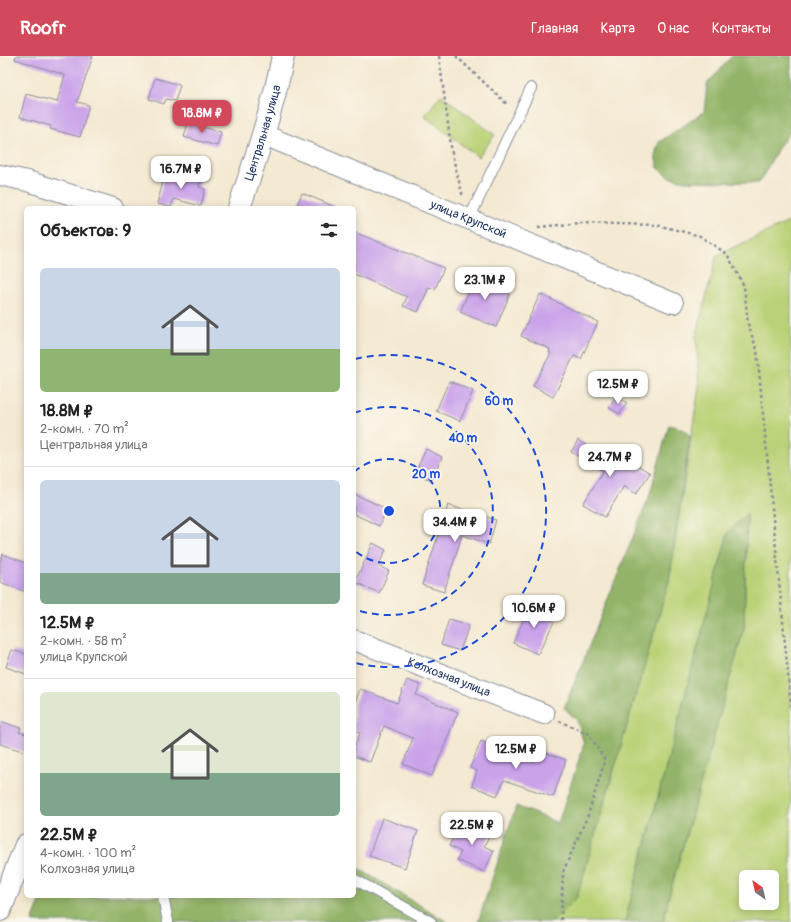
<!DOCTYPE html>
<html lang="ru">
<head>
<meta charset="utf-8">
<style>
  :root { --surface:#fff; --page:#f2f2f2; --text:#222; --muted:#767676; --line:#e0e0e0; --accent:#d1495b }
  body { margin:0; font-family:Pangolin,sans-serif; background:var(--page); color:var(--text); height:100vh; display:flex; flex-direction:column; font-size:15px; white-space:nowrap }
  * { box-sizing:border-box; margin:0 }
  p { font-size:13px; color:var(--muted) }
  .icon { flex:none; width:22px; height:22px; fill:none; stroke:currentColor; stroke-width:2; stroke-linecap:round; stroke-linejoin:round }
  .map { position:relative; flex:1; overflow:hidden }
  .side { position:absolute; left:24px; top:150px; width:332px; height:692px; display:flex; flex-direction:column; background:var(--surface); border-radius:6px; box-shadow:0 2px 10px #0003 }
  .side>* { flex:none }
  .needle { width:26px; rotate:326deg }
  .fabs { position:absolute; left:739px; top:814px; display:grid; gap:8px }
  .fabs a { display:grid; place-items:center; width:40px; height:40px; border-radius:6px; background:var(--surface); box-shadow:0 2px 10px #0003; font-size:20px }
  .price { position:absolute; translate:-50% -34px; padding:0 9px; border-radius:8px; background:#fff; color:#222; font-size:13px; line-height:26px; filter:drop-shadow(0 1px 2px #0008) }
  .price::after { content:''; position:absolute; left:50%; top:24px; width:12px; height:9px; margin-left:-6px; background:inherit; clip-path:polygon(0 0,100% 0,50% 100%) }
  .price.active { background:var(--accent); color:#fff }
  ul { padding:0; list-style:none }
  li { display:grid; align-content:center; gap:8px; height:212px; padding:0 16px }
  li+li { border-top:1px solid var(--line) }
  li span { display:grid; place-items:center; height:124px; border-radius:6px; color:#555 }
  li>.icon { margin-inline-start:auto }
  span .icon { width:72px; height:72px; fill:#fffc; stroke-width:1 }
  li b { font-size:17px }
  h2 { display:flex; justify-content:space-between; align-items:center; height:48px; padding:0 16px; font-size:17px }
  header { display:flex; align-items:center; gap:24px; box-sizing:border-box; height:56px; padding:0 20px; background:var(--accent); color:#fff }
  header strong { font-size:19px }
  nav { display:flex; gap:22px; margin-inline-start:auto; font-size:14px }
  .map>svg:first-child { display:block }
</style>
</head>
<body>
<header>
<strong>Roofr</strong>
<nav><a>Главная</a><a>Карта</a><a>О нас</a><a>Контакты</a></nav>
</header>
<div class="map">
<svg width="791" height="866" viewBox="0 0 791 866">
  <rect width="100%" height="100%" fill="#fbf7ec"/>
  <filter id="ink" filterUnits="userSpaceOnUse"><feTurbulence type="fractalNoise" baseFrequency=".025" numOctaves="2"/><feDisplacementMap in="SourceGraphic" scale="8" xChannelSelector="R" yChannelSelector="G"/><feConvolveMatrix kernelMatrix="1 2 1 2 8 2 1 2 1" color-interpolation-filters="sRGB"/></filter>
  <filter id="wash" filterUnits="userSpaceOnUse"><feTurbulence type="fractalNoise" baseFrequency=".012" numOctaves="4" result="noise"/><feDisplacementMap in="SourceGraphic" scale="16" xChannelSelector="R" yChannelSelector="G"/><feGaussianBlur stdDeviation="0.9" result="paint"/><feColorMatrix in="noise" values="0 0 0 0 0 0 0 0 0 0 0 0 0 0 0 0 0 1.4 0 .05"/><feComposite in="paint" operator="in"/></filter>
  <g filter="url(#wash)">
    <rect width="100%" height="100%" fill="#f4e9d1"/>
    <g fill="#bad277" stroke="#6a806a" fill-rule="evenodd">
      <path d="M441 39 495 79 478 101 424 60Z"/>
      <path d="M791 165V866H663L669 840 744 572 747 457 728 477 625 866H552L577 841 669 525 699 330 696 280 717 199ZM746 821H772V847H746Z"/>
    </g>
    <g fill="#93b468" stroke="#577263">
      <path d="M732 0H791V75L780 89 759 127 684 125 669 121 658 112 655 99 659 86 704 56 707 28Z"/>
      <path d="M669 369 681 372 690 380 669 525 577 841 552 866H478L516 750 558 767 584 688 577 664 564 652 649 441Z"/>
      <path d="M747 457 744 572 669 840 663 866H625L728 477Z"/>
      <path d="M354 810 448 866H32L42 840H354Z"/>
    </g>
    <g id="blocks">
      <g fill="#caa2ea">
        <path d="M16 0H93L77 46 89 49 80 81 50 73 51 70 20 61 26 38 57 46 65 19 15 3Z"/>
        <path d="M155 22 180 29 175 45 166 43 164 48 149 43Z"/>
        <path d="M188 67 221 76 217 90 184 81Z"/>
        <path d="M173 115 201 122 199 131 205 133 201 150 174 143 171 151 157 148 164 122 171 124Z"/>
        <path d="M302 137 338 152H296Z"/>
        <path d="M354 176 444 212 435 233 429 231 418 256 403 250 407 241 354 218Z"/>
        <path d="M477 217 501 227 498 233 510 238 496 271 460 256Z"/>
        <path d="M540 238 598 266 581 303 574 300 553 341 533 330 551 297 549 296 550 293 521 280Z"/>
        <path d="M449 325 473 335 460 365 436 355Z"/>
        <path d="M616 340 627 347 620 358 609 352Z"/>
        <path d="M578 384 610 404 615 395 650 417 636 438 624 430 605 461 583 448 603 415 571 396Z"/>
        <path d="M426 393 442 401 431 424 415 417Z"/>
        <path d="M354 438 387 453 379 470 354 458Z"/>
        <path d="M448 449 496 464 489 488 462 479 444 536 422 529Z"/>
        <path d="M373 487 386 494 378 510 389 515 379 537 355 526Z"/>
        <path d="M3 498 26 507V536L0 526V506Z"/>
        <path d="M531 547 550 555 546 562 554 566 538 598 513 587Z"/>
        <path d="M449 563 469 569 460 595 441 589Z"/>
        <path d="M12 594 26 598V618L6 611Z"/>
        <path d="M407 624 420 629 416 639 458 656 432 720 403 708 413 682 384 670 370 706 354 700V692L360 677 354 674V649L360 633 397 647Z"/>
        <path d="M0 665 21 672 19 676 26 678V696L0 688Z"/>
        <path d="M481 685 534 706 538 694 566 704 553 741 504 724 497 740 472 730 477 715 470 712Z"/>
        <path d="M382 762 418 775 405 812 369 800Z"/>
        <path d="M462 763 491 777 484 790 494 795 484 816 457 804 461 796 449 790Z"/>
      </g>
    </g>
  </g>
  <g filter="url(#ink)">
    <use href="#blocks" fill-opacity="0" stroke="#888c98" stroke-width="1"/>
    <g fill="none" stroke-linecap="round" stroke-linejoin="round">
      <defs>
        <g id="service">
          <path d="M469 163 531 32"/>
          <path d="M354 823 431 866"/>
          <path d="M163 840 168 866"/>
        </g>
        <g id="minor">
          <path id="s1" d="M264 79 673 247"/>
          <path d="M0 119 27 125 113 152"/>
          <path id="s2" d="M354 584 544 658"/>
        </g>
        <g id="secondary">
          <path id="s3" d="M239 152C256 102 273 52 283 0"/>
          <path d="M0 854 26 789"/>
        </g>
      </defs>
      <use href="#service" stroke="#888c98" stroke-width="12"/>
      <use href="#minor" stroke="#888c98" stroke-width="22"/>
      <use href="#secondary" stroke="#888c98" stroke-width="24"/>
      <g stroke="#888c98" stroke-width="2.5" stroke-dasharray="3 3" stroke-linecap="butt">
        <path d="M439 0 452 98 463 141"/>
        <path d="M456 0 508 49"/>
        <path d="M538 171 580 167 657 169 700 180 727 198 744 230 748 268 757 294 791 650"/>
        <path d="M559 665 589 678 605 704 588 759 563 816 561 866"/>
      </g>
      <use href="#service" stroke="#fff" stroke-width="10"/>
      <use href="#minor" stroke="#fff" stroke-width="20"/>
      <use href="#secondary" stroke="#fff" stroke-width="22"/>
    </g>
  </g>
  <g fill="none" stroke="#1d4ed8" stroke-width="2" stroke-dasharray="7 5">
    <path d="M354 416A52 52 0 1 1 354 494"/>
    <path d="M354 357A104 104 0 1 1 354 553"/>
    <path d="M355 303A156 156 0 1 1 355 607"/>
  </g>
  <g text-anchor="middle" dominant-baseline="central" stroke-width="3.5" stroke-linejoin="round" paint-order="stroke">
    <g font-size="12" fill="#1b2f5e" stroke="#fbf7ec">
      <text stroke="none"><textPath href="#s3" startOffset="79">Центральная улица</textPath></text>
      <text stroke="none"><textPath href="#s1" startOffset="221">улица Крупской</textPath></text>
      <text stroke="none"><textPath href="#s2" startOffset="102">Колхозная улица</textPath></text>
    </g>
  </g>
  <circle cx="389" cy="455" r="6" fill="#1d4ed8" stroke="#fbf7ec" stroke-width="2"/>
  <g font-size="12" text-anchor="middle" font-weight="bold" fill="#1d4ed8" stroke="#fbf7ec" stroke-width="3.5" stroke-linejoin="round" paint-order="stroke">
    <text x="499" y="349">60 m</text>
    <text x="463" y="386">40 m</text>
    <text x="426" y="422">20 m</text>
  </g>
</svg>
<div class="fabs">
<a><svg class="needle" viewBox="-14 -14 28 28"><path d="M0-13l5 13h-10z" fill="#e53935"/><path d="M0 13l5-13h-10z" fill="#767676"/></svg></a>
</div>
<b class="price active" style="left:202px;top:78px">18.8M ₽</b>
<b class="price" style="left:181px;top:134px">16.7M ₽</b>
<b class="price" style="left:485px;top:245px">23.1M ₽</b>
<b class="price" style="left:618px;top:349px">12.5M ₽</b>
<b class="price" style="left:610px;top:422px">24.7M ₽</b>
<b class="price" style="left:455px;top:487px">34.4M ₽</b>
<b class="price" style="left:534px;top:573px">10.6M ₽</b>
<b class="price" style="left:516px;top:714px">12.5M ₽</b>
<b class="price" style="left:472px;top:790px">22.5M ₽</b>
<section class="side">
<h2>Объектов: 9<svg class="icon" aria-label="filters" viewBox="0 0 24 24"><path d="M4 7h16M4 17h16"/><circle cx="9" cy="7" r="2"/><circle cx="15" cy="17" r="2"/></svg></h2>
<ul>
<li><span style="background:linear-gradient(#c9d6e8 65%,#8fb573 0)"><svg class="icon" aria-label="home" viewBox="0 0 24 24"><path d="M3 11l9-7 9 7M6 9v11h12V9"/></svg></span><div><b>18.8M ₽</b><p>2-комн. · 70 m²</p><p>Центральная улица</p></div></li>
<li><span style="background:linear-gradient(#c9d6e8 75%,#7fa58c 0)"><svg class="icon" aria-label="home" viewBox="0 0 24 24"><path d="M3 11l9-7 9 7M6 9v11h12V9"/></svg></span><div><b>12.5M ₽</b><p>2-комн. · 58 m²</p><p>улица Крупской</p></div></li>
<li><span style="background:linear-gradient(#dfe7d0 65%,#7fa58c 0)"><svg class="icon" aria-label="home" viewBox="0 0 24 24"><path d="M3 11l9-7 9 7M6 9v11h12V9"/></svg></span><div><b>22.5M ₽</b><p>4-комн. · 100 m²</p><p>Колхозная улица</p></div></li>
</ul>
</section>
</div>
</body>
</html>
